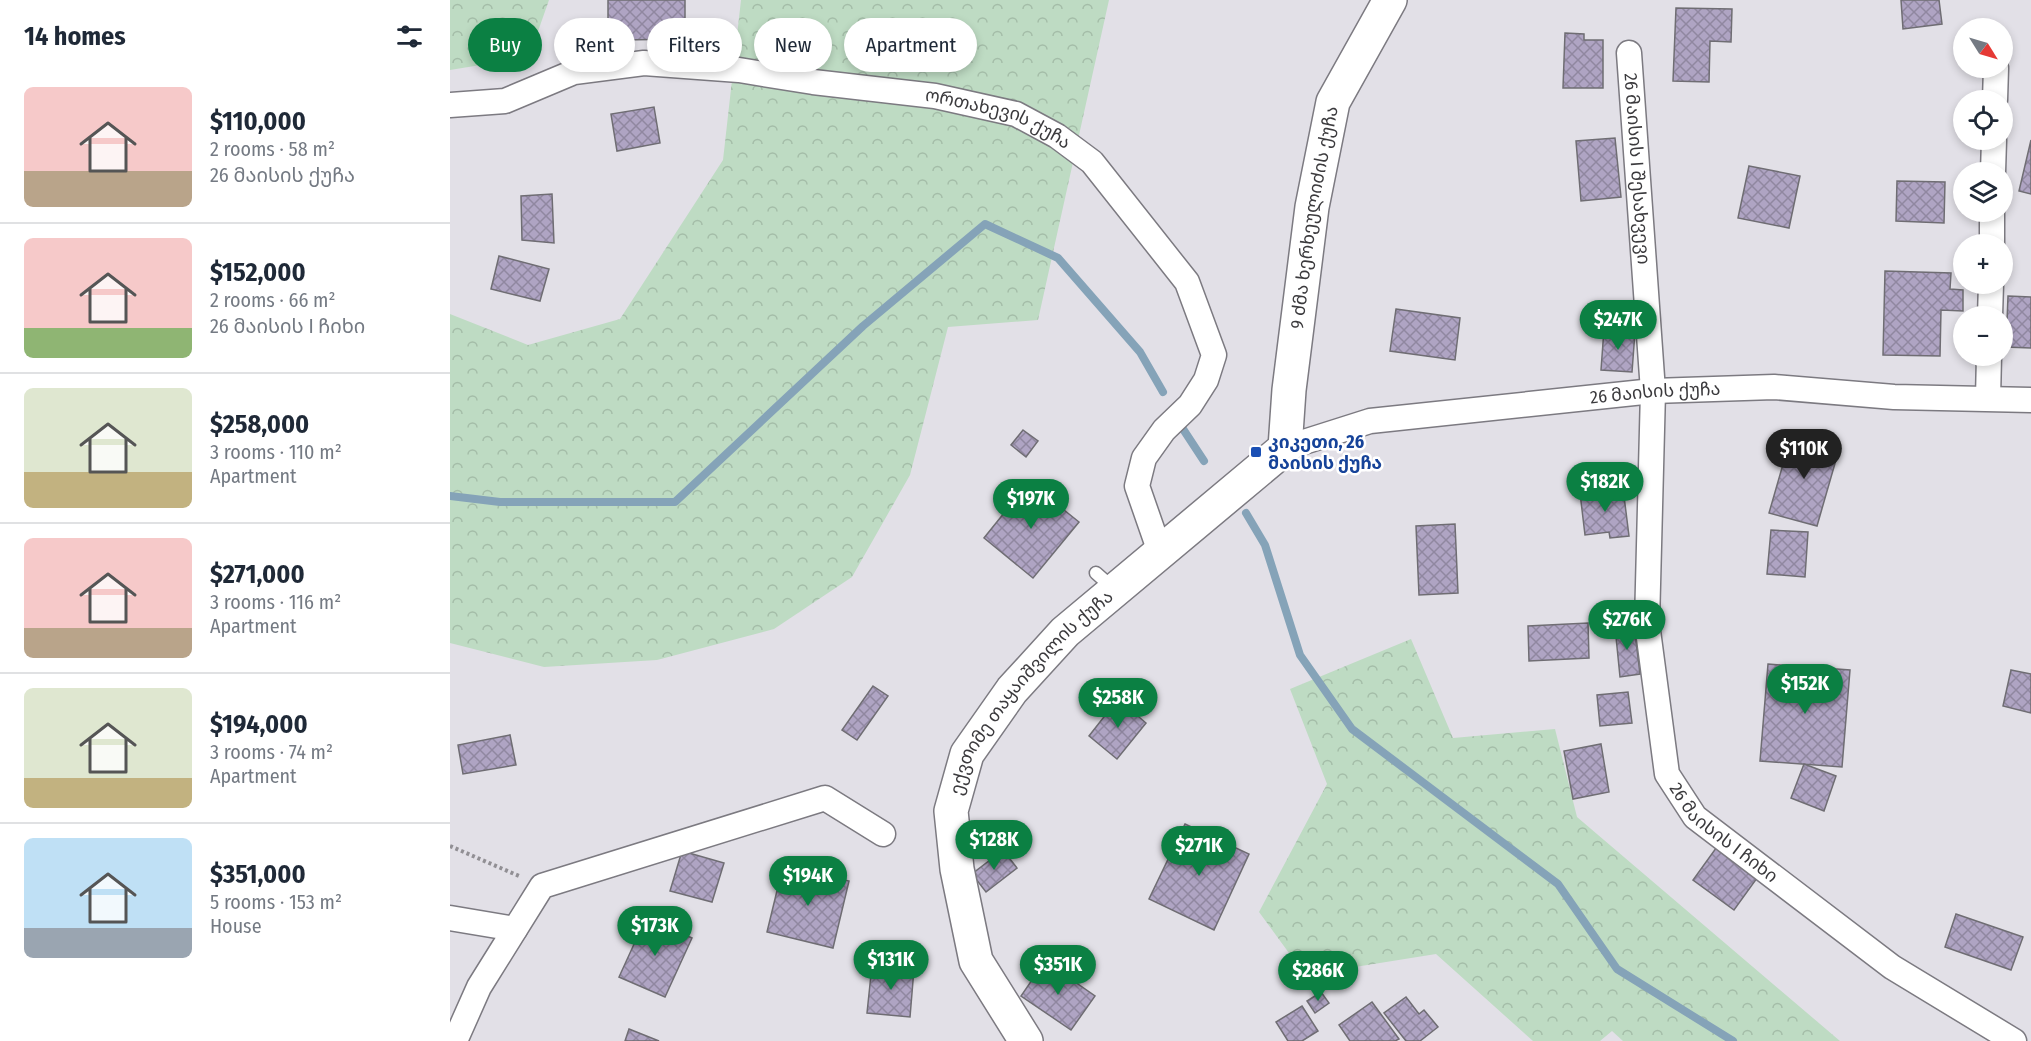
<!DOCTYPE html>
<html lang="en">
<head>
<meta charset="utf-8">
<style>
  :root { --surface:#fff; --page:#f2f2f3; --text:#1f2937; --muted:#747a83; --line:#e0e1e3; --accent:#0b8043 }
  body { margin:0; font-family:"Fira Sans Condensed","Noto Sans Georgian",sans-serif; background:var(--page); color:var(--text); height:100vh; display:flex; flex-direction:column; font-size:22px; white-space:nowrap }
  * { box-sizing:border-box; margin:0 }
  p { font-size:20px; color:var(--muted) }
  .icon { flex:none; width:33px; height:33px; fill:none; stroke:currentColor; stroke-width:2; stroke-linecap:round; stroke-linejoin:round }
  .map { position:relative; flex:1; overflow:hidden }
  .drawer { display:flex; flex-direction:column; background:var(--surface); width:450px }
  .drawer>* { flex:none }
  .banner { position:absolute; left:18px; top:18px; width:570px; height:54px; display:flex; gap:12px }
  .needle { width:39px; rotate:127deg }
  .fabs { position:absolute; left:1503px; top:18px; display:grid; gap:12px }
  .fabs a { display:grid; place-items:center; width:60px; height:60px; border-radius:50%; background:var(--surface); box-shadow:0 3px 9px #0003; font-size:30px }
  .price { position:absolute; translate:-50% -51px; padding:0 14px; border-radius:21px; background:var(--accent); color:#fff; font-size:20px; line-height:39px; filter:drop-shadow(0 2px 3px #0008) }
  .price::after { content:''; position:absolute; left:50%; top:36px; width:18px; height:14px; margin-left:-9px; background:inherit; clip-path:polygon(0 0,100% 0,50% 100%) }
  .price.on { background:#222; color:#fff }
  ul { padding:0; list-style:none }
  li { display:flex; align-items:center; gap:18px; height:150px; padding:0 24px }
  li+li { border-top:2px solid var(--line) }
  li span { display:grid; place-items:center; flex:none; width:168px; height:120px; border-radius:9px; color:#555 }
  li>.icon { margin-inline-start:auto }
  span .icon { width:72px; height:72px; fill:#fffc; stroke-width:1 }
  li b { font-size:26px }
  h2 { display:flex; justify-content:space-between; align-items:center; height:72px; padding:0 24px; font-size:26px }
  .chip { padding:0 21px; border-radius:27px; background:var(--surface); box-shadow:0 3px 9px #0003; font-size:21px; line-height:54px }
  .chip.on { background:var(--accent); color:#fff }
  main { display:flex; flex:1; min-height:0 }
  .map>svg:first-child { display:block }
</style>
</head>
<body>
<main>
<section class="drawer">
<h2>14 homes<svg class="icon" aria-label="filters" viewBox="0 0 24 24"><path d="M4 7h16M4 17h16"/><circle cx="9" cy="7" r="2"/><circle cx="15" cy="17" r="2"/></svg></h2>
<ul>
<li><span style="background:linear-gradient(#f6c9c9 70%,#b9a48a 0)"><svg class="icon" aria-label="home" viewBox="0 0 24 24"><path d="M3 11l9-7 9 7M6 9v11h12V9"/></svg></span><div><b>$110,000</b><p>2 rooms · 58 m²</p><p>26 მაისის ქუჩა</p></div></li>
<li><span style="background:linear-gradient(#f6c9c9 75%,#8fb573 0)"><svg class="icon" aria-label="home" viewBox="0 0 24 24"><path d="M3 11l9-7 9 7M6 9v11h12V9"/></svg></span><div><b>$152,000</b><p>2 rooms · 66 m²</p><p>26 მაისის I ჩიხი</p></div></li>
<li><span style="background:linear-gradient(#dfe7d0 70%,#c2b280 0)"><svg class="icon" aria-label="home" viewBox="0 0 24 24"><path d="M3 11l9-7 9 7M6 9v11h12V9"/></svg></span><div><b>$258,000</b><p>3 rooms · 110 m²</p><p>Apartment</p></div></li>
<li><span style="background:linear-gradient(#f6c9c9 75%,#b9a48a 0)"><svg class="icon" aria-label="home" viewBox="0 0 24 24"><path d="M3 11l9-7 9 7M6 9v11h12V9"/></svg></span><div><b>$271,000</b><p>3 rooms · 116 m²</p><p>Apartment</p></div></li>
<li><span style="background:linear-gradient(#dfe7d0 75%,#c2b280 0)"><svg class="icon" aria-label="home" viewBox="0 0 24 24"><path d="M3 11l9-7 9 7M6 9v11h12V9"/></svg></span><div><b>$194,000</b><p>3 rooms · 74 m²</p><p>Apartment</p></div></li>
<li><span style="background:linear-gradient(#bfe0f5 75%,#9aa5b1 0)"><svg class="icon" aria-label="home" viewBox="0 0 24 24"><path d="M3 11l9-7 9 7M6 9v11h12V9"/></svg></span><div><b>$351,000</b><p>5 rooms · 153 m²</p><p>House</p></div></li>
</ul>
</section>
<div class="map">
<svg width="1581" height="1041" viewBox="0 0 1581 1041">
  <defs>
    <pattern id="forest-crowns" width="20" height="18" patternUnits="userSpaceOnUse" patternTransform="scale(1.5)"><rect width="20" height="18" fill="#bedbc3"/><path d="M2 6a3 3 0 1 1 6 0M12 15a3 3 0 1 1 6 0" fill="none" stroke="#a4bda8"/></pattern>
    <pattern id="building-cross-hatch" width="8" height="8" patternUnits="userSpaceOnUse" patternTransform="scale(1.5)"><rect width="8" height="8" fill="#afa4c3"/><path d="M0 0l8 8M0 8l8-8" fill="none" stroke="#9087a0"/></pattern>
  </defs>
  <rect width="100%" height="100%" fill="#e2e0e7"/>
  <g fill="url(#forest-crowns)">
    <path d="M0 0H99L79 57 0 70Z"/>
    <path d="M291 0H659L588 320 498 327 460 475 402 577 324 629 207 660 94 667 0 643V314L78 345 170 319 273 160Z"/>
    <path d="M961 639 1003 738 1105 729 1127 817 1390 1041H1173L1162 1031 1150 1041H1083L986 954 855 975 809 912 877 784 840 689Z"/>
  </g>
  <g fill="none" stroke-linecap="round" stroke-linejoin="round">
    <g stroke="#85a3b8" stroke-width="8">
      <path d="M733 429 754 461"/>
      <path d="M0 496 50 502H225L413 326 535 224 608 258 690 352 713 392"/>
      <path d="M796 513 815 545 850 655 902 729 1108 884 1167 969 1283 1041"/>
    </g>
  </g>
  <g fill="url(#building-cross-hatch)" stroke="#6f6d73" stroke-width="1.5">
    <path d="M158 0H235V39L172 40 173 24H158Z"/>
    <path d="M1451 0H1489L1492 24 1453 29Z"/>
    <path d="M1226 8 1282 9 1281 42 1260 41 1259 82 1223 81Z"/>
    <path d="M1115 33 1134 34V40H1153V88H1113Z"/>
    <path d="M204 107 210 143 167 151 161 114Z"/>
    <path d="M1165 138 1171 197 1131 201 1126 141Z"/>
    <path d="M1581 140V194L1569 191Z"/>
    <path d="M1299 166 1350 176 1339 228 1288 218Z"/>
    <path d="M1447 181 1495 182 1494 223 1446 221Z"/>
    <path d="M102 194 104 243 72 240 71 196Z"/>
    <path d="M49 256 99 269 90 301 41 289Z"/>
    <path d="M1435 271 1501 273 1500 289 1513 290V311L1491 310 1490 356 1433 355Z"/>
    <path d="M1558 296 1581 297V348L1556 347Z"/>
    <path d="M946 309 1010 318 1005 360 940 351Z"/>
    <path d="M1154 329 1185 332 1182 372 1151 370Z"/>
    <path d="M573 430 588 441 576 457 561 445Z"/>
    <path d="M1342 433 1390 446 1367 526 1319 513Z"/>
    <path d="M579 482 629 522 583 578 534 538Z"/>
    <path d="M1173 488 1179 536 1160 538 1159 532 1135 535 1130 493Z"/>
    <path d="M1005 524 1008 593 969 595 966 526Z"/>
    <path d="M1321 530 1358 532 1355 577 1317 574Z"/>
    <path d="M1138 623 1139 658 1079 661 1078 626Z"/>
    <path d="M1184 625 1190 674 1170 677 1165 627Z"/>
    <path d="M1318 664 1400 670 1392 767 1310 761Z"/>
    <path d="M1561 670 1581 674V713L1553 706Z"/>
    <path d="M423 686 438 696 407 740 392 730Z"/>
    <path d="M1178 692 1182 723 1150 726 1147 695Z"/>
    <path d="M668 699 696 723 667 759 639 736Z"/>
    <path d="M60 735 66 765 13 774 8 745Z"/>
    <path d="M1151 744 1159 792 1123 799 1114 751Z"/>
    <path d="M1354 764 1386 776 1374 811 1341 798Z"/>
    <path d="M735 824 799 854 764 930 699 899Z"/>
    <path d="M1269 844 1310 874 1284 910 1243 880Z"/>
    <path d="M553 850 567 868 536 892 522 874Z"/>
    <path d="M232 851 274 863 262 902 220 891Z"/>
    <path d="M333 866 399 881 383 948 317 932Z"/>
    <path d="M1506 914 1573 937 1561 970 1495 947Z"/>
    <path d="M196 918 242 938 215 997 169 977Z"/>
    <path d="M595 961 645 996 621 1030 571 996Z"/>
    <path d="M422 965 464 969 460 1017 417 1013Z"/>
    <path d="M871 992 879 1003 865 1013 857 1001Z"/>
    <path d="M956 997 969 1014 974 1010 988 1027 970 1041H956L934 1013Z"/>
    <path d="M922 1002 949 1039 945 1041H900L889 1025Z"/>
    <path d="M852 1006 868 1031 852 1041H838L826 1022Z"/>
    <path d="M179 1029 209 1041H175Z"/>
  </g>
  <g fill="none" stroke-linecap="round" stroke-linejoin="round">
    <defs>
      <path id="lane" d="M646 573 664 589"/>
      <g id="street">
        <path id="s1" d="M1179 53 1203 391 1197 623 1217 774 1245 817 1442 967 1564 1041"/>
        <path d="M1545 100 1546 68"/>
        <path id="s2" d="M0 105 55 101 124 72 194 63 289 70 363 82 485 96 566 114 607 136 642 162 737 282 764 355 756 380 740 405 714 430 694 458 687 486 710 552"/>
        <path d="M1543 172 1544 140"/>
        <path d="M1542 244V212"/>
        <path d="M1540 316 1541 284"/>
        <path d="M1538 398 1539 356"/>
        <path id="s3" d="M835 448 920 421 1203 391 1324 387 1444 397 1581 400"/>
        <path d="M0 918 65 929"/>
        <path d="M5 1041 29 987 92 886 375 798 433 834"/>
      </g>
      <g id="secondary">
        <path id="s4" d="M576 1041 526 961 507 869 501 811 517 754 562 690 615 632 835 448 839 390 862 207 883 102 940 0"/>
      </g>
    </defs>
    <use href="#lane" stroke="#7c7a81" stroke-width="15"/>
    <use href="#street" stroke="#7c7a81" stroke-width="27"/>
    <use href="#secondary" stroke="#7c7a81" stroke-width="36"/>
    <path stroke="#918f94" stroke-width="4" stroke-dasharray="3 3" stroke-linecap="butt" d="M0 846 69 876"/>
    <use href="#lane" stroke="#fff" stroke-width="12"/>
    <use href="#street" stroke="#fff" stroke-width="24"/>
    <use href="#secondary" stroke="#fff" stroke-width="33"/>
  </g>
  <rect fill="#1a4fb4" stroke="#fff" stroke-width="2" x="800" y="446" width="12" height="12" rx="3"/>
  <g text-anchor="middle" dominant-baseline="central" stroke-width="5" stroke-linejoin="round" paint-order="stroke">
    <g font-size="18" fill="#3b3a3d" stroke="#fff">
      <text stroke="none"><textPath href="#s2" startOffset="561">ორთახევის ქუჩა</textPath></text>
      <text stroke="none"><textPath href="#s1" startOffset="116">26 მაისის I შესახვევი</textPath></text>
      <text stroke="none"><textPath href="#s4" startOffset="982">9 ძმა ხერხეულიძის ქუჩა</textPath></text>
      <text stroke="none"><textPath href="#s3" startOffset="376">26 მაისის ქუჩა</textPath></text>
      <text stroke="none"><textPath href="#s4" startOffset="393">ექვთიმე თაყაიშვილის ქუჩა</textPath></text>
      <text stroke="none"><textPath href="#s1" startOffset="806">26 მაისის I ჩიხი</textPath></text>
    </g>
    <g font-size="18" font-weight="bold" fill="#164399" stroke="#fff" text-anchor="start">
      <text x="818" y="442">კიკეთი, 26<tspan x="818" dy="21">მაისის ქუჩა</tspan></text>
    </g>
  </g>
</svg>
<div class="fabs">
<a><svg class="needle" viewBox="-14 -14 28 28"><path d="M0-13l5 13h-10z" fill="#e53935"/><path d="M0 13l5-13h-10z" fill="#747a83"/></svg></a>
<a><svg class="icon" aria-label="locate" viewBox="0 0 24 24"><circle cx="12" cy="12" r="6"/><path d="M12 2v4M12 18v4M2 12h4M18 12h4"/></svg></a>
<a><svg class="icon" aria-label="layers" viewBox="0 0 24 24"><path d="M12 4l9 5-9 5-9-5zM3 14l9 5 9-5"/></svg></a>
<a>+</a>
<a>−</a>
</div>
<b class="price" style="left:1168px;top:351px">$247K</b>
<b class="price on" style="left:1354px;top:480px">$110K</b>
<b class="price" style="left:1155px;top:513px">$182K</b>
<b class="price" style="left:581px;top:530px">$197K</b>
<b class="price" style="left:1177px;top:651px">$276K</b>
<b class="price" style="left:1355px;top:715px">$152K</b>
<b class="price" style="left:668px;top:729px">$258K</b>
<b class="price" style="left:544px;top:871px">$128K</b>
<b class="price" style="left:749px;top:877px">$271K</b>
<b class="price" style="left:358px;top:907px">$194K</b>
<b class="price" style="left:205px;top:957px">$173K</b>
<b class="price" style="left:441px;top:991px">$131K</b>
<b class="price" style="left:608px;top:996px">$351K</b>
<b class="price" style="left:868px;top:1002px">$286K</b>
<div class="banner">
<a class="chip on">Buy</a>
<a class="chip">Rent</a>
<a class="chip">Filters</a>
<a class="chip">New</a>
<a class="chip">Apartment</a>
</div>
</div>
</main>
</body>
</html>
